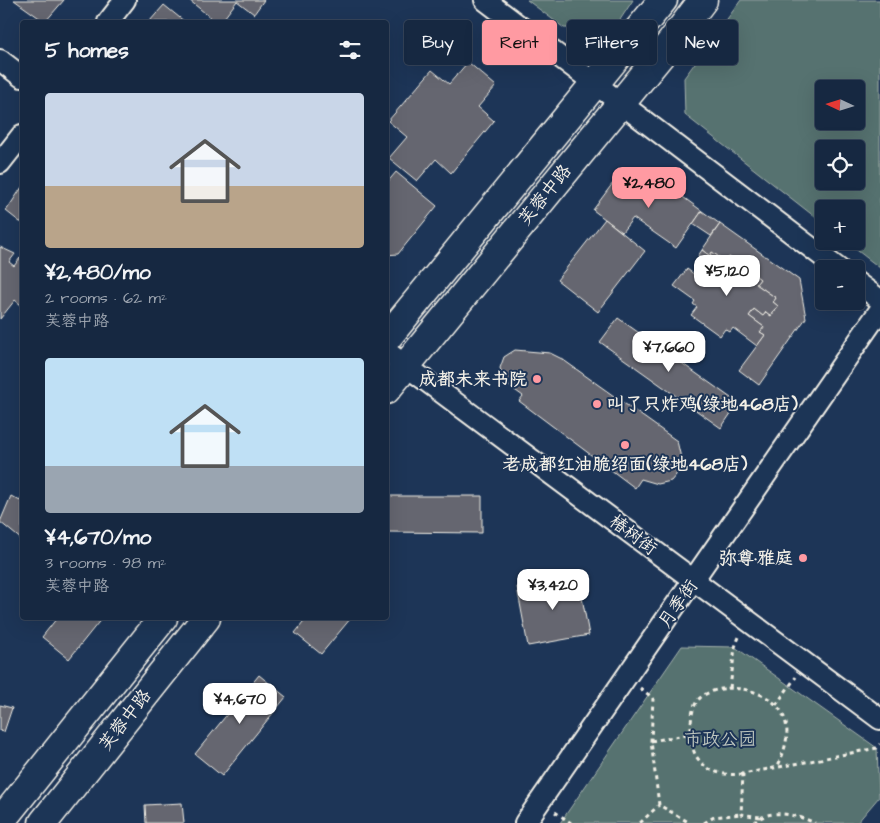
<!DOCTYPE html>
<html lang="en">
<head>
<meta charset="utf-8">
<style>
  :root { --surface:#162841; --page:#1f3048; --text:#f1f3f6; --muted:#9ea6b1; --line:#35445a; --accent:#ff9aa2 }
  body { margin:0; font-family:"Architects Daughter","LXGW WenKai TC",sans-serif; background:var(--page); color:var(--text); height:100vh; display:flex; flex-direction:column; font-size:19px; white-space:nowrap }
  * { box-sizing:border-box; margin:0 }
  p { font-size:16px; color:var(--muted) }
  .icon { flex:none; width:28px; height:28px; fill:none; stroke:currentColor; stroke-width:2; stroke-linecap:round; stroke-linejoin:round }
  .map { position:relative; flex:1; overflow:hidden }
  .drawer { position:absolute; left:20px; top:20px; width:369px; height:600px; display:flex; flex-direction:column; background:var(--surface); border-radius:5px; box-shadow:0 5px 20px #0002,0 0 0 1px var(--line) }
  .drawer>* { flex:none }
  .hud { position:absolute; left:404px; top:20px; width:401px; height:45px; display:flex; gap:10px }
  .needle { width:32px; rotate:274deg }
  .tools { position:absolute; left:815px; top:80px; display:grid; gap:10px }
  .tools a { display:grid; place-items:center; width:50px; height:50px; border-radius:5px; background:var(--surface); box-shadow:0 5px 20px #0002,0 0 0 1px var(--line); font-size:25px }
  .price { position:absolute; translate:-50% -42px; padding:0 11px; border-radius:10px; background:#fff; color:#222; font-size:16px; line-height:32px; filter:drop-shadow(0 1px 2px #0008) }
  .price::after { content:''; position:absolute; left:50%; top:30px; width:15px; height:11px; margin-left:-8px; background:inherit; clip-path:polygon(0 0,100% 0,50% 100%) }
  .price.active { background:var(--accent); color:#111 }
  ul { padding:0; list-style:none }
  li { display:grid; align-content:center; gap:10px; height:265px; padding:0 25px }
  li span { display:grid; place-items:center; height:155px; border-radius:5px; color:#555 }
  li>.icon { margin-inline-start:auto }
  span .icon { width:90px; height:90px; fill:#fffc; stroke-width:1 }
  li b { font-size:21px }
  h2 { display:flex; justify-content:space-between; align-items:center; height:60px; padding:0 25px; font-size:21px }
  .chip { padding:0 18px; border-radius:5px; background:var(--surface); box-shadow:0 5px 20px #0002,0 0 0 1px var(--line); font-size:18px; line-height:45px }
  .chip.active { background:var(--accent); color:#111 }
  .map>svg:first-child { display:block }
</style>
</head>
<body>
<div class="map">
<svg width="880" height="823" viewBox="0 0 880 823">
  <rect width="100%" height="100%" fill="#1d3557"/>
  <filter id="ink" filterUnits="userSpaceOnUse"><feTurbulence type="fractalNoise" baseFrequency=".02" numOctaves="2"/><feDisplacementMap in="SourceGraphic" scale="10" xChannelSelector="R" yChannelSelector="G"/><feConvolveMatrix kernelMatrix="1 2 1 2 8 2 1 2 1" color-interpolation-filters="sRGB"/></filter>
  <g filter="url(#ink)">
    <g fill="#56726f" stroke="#a5b2ac" fill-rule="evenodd">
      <path d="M527 0H633L614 29 564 28Z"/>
      <path d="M741 0H880V268L845 241H856V209H824V224L685 115 684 78ZM824 89H856V121H824ZM824 149H856V181H824Z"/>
      <path d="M682 646 735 647 877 748 879 797 857 823H560Z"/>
    </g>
    <g fill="#65666f" stroke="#f4f1e8">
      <path d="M14 0H64L45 22Z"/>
      <path d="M189 0H264L254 14 237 1 221 22H216Z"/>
      <path d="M164 5 185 22H149Z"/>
      <path d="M468 62 496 86 478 107 494 121 451 173 436 159 417 181 389 158 407 137 388 121 432 70 449 84Z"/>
      <path d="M396 172 437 206 398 254 386 255V184Z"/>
      <path d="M657 178 702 211 676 248 633 218 622 232 593 210 613 183Z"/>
      <path d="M22 187V222H20L6 211Z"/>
      <path d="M702 211 720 224 711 236 693 224Z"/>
      <path d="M605 219 645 251 598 312 557 280Z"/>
      <path d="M720 224 799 280 806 318 759 385 739 370 765 335 760 332 764 327 749 316 754 309 763 316 766 312 771 316 778 306 773 302 776 298 756 284 760 279 729 257 726 262 712 252 710 256 702 250Z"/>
      <path d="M0 247 15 254 9 262 14 266 20 258 22 262V302L21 305 15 300 0 319Z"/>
      <path d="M702 250 710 256 712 252 726 262 729 257 760 279 756 284 776 298 773 302 778 306 771 316 766 312 763 316 754 309 749 316 764 327 760 332 765 335 757 346 733 328 730 332 725 329 720 336 691 315 697 307 693 304 695 301 674 286 687 269 703 281 709 274 699 267 704 260 698 256Z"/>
      <path d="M618 318 738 403 721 428 600 342Z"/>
      <path d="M515 350 550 353 562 359 677 441 682 462 676 475 671 481 658 484 641 479 635 488 519 401 523 396 505 383 500 368 504 357Z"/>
      <path d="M11 496 20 501 22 497V540L0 522Z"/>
      <path d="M386 496H482V533L386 532Z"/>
      <path d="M578 576 589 635 528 646 517 587Z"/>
      <path d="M57 618H102L69 659 42 637Z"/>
      <path d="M307 618H351L321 654 295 633Z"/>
      <path d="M259 675 286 697 222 776 195 754Z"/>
      <path d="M0 705 12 708 4 732 0 731Z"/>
      <path d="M182 803 184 823H146L145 805Z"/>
    </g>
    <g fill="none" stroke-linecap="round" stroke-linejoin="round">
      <defs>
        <g id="street">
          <path d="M485 0 839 269"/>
          <path d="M108 22 125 0"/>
          <path d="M0 60 22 77"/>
          <path d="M0 163 22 135"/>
          <path d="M856 282 880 300"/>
          <path d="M386 351 880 719"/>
          <path d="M525 823 880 310"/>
        </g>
        <g id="secondary">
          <path d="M386 339 663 0"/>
          <path d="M386 390 672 41 703 0"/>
          <path d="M0 822 163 618"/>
          <path d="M43 823 206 618"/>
        </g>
      </defs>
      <use href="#street" stroke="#f4f1e8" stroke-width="24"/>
      <use href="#secondary" stroke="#f4f1e8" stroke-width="31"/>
      <g stroke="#f4f1e8" stroke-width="3" stroke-dasharray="4 4" stroke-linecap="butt">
        <path d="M640 688 653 698 651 741 659 805 690 823"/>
        <path d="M730 688 735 647 739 637"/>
        <path d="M776 705 796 677"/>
        <path d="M651 741 691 734"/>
        <path d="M743 774C724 776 707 773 696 756 691 747 691 736 691 726 691 717 693 704 700 698 721 680 769 688 782 713 792 731 785 750 777 768"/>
        <path d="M555 812 571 823"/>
        <path d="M760 817 741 814 743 774 877 748 880 744"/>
        <path d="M640 823 659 805"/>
        <path d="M704 823 714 817 741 814"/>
        <path d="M754 823C769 807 797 815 815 823"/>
      </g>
      <use href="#street" stroke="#1d3557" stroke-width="20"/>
      <use href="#secondary" stroke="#1d3557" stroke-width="28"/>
    </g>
  </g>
  <g fill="#ff9aa2" stroke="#1d3557" stroke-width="2">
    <circle cx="537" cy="379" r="5"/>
    <circle cx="597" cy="404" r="5"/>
    <circle cx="625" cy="445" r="5"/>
    <circle cx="803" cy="558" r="5"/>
  </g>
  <g text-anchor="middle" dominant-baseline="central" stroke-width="4" stroke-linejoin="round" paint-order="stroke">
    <g font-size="18" fill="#f4f1e8" stroke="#1d3557">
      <text transform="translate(545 195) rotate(-51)">芙蓉中路</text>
      <text transform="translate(633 535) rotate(37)">椿树街</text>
      <text transform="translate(678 604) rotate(-55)">月季街</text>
      <text transform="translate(125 720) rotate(-52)">芙蓉中路</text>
    </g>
    <g font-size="18" font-weight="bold" fill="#f4f1e8" stroke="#1d3557" text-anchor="end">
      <text x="527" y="379">成都未来书院</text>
      <text x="607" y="404" text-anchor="start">叫了只炸鸡(绿地468店)</text>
      <text x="625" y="464" text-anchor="middle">老成都红油脆绍面(绿地468店)</text>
      <text x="793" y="558">弥尊·雅庭</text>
    </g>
    <g font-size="18" fill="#bdc5be" stroke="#1d3557">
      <text x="720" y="739">市政公园</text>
    </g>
  </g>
</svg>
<div class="tools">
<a><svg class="needle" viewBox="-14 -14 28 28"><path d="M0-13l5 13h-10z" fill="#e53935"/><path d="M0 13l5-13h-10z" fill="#9ea6b1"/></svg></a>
<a><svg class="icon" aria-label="locate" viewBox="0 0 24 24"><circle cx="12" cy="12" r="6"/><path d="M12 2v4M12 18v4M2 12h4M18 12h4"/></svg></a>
<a>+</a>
<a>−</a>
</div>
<b class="price active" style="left:649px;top:209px">¥2,480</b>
<b class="price" style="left:727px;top:297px">¥5,120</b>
<b class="price" style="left:669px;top:373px">¥7,660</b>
<b class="price" style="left:553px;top:611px">¥3,420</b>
<b class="price" style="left:240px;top:725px">¥4,670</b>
<div class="hud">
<a class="chip">Buy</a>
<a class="chip active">Rent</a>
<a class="chip">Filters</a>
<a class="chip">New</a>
</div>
<section class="drawer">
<h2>5 homes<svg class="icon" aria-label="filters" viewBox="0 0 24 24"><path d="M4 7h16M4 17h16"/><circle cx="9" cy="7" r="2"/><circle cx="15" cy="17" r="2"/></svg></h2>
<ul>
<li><span style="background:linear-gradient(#c9d6e8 60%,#b9a48a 0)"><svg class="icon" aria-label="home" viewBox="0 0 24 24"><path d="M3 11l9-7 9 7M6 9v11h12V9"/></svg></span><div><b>¥2,480/mo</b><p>2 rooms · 62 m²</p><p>芙蓉中路</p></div></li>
<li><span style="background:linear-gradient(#bfe0f5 70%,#9aa5b1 0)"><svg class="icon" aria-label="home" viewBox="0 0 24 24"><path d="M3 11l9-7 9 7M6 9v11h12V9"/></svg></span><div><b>¥4,670/mo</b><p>3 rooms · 98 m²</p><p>芙蓉中路</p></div></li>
</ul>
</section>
</div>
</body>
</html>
